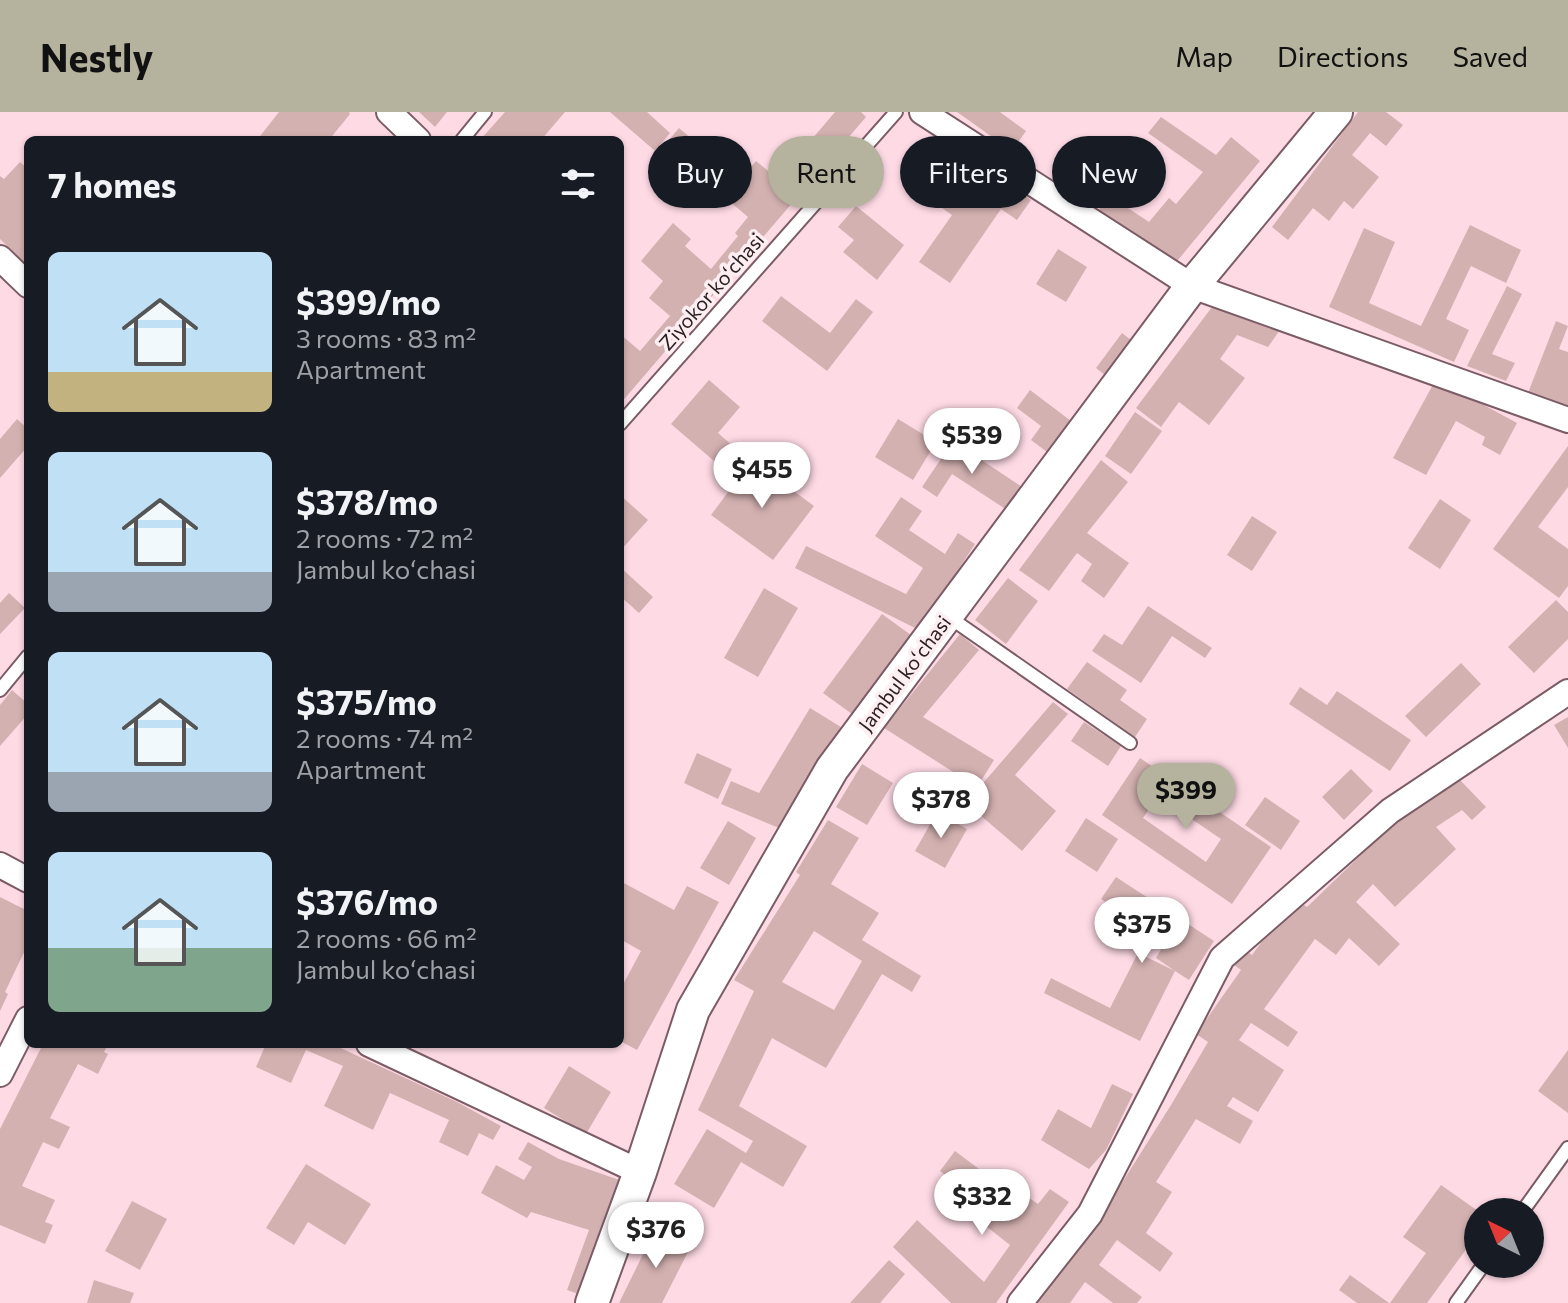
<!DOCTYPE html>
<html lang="en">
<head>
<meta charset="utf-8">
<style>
  :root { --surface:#171b24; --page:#242831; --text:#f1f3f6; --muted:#9ea1a6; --accent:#b5b39d }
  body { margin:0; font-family:Commissioner,sans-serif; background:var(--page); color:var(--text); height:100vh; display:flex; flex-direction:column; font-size:30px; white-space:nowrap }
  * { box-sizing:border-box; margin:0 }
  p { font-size:26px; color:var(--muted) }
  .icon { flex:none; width:44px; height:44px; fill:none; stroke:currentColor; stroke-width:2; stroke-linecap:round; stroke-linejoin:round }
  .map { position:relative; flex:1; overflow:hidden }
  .drawer { position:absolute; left:24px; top:24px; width:600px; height:912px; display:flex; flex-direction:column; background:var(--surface); border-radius:12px; box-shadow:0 2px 6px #0004 }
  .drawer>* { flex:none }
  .hud { position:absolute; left:648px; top:24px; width:760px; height:72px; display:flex; gap:16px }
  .needle { width:52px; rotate:317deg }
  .fabs { position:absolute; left:1464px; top:1086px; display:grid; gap:16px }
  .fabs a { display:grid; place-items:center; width:80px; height:80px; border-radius:50%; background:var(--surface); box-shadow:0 2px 6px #0004; font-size:40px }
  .price { position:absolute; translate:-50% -68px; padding:0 18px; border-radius:28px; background:#fff; color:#222; font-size:26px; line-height:52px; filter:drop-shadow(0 2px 4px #0008) }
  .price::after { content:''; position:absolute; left:50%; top:48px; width:24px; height:18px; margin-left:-12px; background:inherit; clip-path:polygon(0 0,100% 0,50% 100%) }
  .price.selected { background:var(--accent); color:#111 }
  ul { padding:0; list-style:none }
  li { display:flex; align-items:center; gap:24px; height:200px; padding:0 24px }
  li span { display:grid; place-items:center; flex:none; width:224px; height:160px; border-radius:12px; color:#555 }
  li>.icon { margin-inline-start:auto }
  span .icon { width:96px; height:96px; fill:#fffc; stroke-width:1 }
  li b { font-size:34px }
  h2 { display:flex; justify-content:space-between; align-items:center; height:96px; padding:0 24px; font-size:34px }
  .tag { padding:0 28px; border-radius:36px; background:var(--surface); box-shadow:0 2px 6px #0004; font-size:28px; line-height:72px }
  .tag.selected { background:var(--accent); color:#111 }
  header { display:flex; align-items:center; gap:48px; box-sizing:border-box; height:112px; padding:0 40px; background:var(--accent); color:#111 }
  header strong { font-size:38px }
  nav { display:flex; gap:44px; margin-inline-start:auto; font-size:28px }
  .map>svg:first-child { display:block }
</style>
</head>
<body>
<header>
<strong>Nestly</strong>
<nav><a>Map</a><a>Directions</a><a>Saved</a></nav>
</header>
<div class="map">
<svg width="1568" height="1191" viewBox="0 0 1568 1191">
  <rect width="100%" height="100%" fill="#fedae5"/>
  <g fill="#d4b1b1" fill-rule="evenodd">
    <path d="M279 0H349L350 2 329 28H257Z"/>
    <path d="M419 0H447L435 15Z"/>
    <path d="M505 0H565L541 28H480Z"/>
    <path d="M610 0H647L670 21 655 39Z"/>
    <path d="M835 0H861L866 5 620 292V222L640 239 670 204 649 186 663 169 641 149 673 111 691 127 685 134 711 157 738 124 735 121 748 105 664 34 679 16 740 68 756 49 778 67Z"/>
    <path d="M957 0H1000L1026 19 1012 39Z"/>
    <path d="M1358 0H1386L1403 13 1386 34 1370 21 1352 43 1379 65 1353 97 1344 89 1329 109 1313 96 1288 128 1272 115Z"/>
    <path d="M1161 5 1216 43 1231 25 1260 49 1173 154 1096 102 1110 84 1149 110 1169 86 1176 92 1203 60 1148 21Z"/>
    <path d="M975 49 1031 88 1017 108 1001 97 950 171 919 150 952 103 942 96Z"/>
    <path d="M20 50 28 57V154L0 127V64L4 67Z"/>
    <path d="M856 94 904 133 877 168 843 140 854 128 838 115Z"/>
    <path d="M1470 113 1521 138 1506 171 1471 154 1446 207 1469 218 1454 250 1329 195 1364 116 1395 130 1369 191 1421 214Z"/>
    <path d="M1058 137 1087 155 1066 190 1036 172Z"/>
    <path d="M1507 174 1522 182 1492 242 1515 251 1506 269 1467 254Z"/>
    <path d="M781 184 830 221 856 187 873 200 827 259 762 209Z"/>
    <path d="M1215 191 1282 215 1268 235 1237 223 1220 247 1245 266 1209 313 1179 290 1161 315 1136 296Z"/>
    <path d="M1556 209 1568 214 1559 237 1568 240V296L1528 281Z"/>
    <path d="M1122 221 1140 235 1114 270 1096 256Z"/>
    <path d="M1436 267 1517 311 1500 343 1482 333 1485 325 1456 309 1426 363 1393 346Z"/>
    <path d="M709 268 740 295 718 321 743 343 728 361 671 312Z"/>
    <path d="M1030 278 1079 315 1055 346 1031 328 1041 314 1017 296Z"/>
    <path d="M1135 300 1162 319 1131 362 1105 344Z"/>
    <path d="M17 307 28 317V334L0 366V327Z"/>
    <path d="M898 307 936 330 913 368 875 345Z"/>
    <path d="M953 329 1022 375 1007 398 952 362 937 385 922 375Z"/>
    <path d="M1568 334V375L1538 415 1568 437V474L1559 486 1493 437Z"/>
    <path d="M752 348 814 394 773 448 711 403Z"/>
    <path d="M1101 348 1128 370 1087 421 1129 451 1104 486 1081 469 1092 452 1077 441 1049 479 1019 458Z"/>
    <path d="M620 383 648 408 620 439Z"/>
    <path d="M901 385 922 399 909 418 945 442 958 421 975 432 919 518 795 456 806 434 906 482 923 456 875 424Z"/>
    <path d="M1440 387 1471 408 1440 457 1408 436Z"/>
    <path d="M1252 404 1277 420 1252 459 1227 443Z"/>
    <path d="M620 455 653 485 639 501 620 484Z"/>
    <path d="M1008 466 1038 489 1006 532 975 508Z"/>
    <path d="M764 476 798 496 758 565 724 546Z"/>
    <path d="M9 481 25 496 0 522V491Z"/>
    <path d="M1556 488 1568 500V527L1534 561 1508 535Z"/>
    <path d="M1148 494 1212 536 1205 546 1172 524 1141 571 1092 539 1104 522 1122 533Z"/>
    <path d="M882 502 911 523 852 602 823 581Z"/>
    <path d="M960 522 979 538 923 605 994 648 977 675 884 616Z"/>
    <path d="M1087 550 1127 578 1120 588 1147 607 1135 625 1067 577Z"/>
    <path d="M1461 551 1481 572 1426 625 1405 604Z"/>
    <path d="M1300 575 1327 593 1337 579 1411 628 1390 659 1289 592Z"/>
    <path d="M12 578 28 592V602L0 634V593Z"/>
    <path d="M1053 590 1068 602 1015 663 1056 699 1022 739 966 691Z"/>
    <path d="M810 596 841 615 779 716 721 692 731 669 759 681Z"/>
    <path d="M1568 605V636L1554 613Z"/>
    <path d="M1084 610 1121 634 1108 654 1071 629Z"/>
    <path d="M697 641 732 657 718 687 684 671Z"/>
    <path d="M1140 646 1271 735 1232 792 1102 703ZM1158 684 1221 727 1206 750 1143 706Z"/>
    <path d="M862 652 893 671 867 713 836 695Z"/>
    <path d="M1351 657 1373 679 1344 708 1322 685Z"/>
    <path d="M1460 668 1486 695 1472 708 1462 698 1436 715 1456 737 1395 795 1373 772 1356 790 1400 832 1379 854 1349 826 1336 843 1315 827 1264 897 1298 920 1288 935 1251 911 1239 928 1284 958 1258 1000 1233 985 1227 994 1253 1009 1240 1032 1196 1007 1156 1070 1172 1080 1146 1121 1173 1141 1160 1160 1117 1128 1099 1153 1142 1185 1137 1191H1113L1085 1170 1070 1191H1037L1064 1155 1060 1151 1096 1112 1171 993 1208 930 1196 922 1241 858 1233 852 1244 837 1252 843 1294 786 1307 795 1397 708Z"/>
    <path d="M1265 685 1300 709 1281 738 1245 713Z"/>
    <path d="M937 700 967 717 945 756 915 739Z"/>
    <path d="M1086 706 1118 727 1097 760 1065 739Z"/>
    <path d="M828 708 859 726 831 772 879 801 862 828 921 864 912 880 882 862 826 956 772 926 739 994 807 1034 783 1075 741 1050 714 1096 674 1072 707 1017 746 1041 753 1029 698 998 754 879 734 868 800 763 796 760ZM814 819 862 849 834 898 782 870Z"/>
    <path d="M728 709 756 726 729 773 700 756Z"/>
    <path d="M1116 765 1214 829 1189 868 1175 859 1140 929 1044 881 1051 866 1110 896 1138 841 1175 859 1156 846 1166 829 1101 787Z"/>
    <path d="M620 769 674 798 687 774 719 790 637 938 620 929V878L641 839 620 827Z"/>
    <path d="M0 785 28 799V832L5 880 8 882 0 899Z"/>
    <path d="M43 932H108L104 940 108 942 98 962 78 952 50 1006 70 1015 59 1037 43 1030 22 1074 55 1088 45 1110 53 1113 45 1132 0 1113V1017Z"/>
    <path d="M266 932H332L457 990 501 1014 493 1028 479 1021 468 1044 439 1030 449 1008 390 981 373 1018 324 994 343 954 306 938 291 971 256 955Z"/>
    <path d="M1568 938V1001L1538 979Z"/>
    <path d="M569 954 611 980 586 1022 544 996Z"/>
    <path d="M1112 972 1133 982 1106 1038 1089 1057 1041 1028 1058 997 1091 1016Z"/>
    <path d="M528 1030 559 1047 628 1071 587 1185 567 1178 589 1118 531 1100 527 1106 481 1081 496 1053 524 1068 532 1055 518 1047Z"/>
    <path d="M955 1039 1015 1084 1019 1079 1038 1092 1050 1077 1069 1090 996 1191H951L893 1135 917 1108 984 1170 1010 1133 987 1115 997 1102 940 1059Z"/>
    <path d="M306 1052 371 1092 345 1133 308 1110 294 1133 266 1116Z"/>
    <path d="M1441 1073 1478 1099V1121L1427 1191H1390L1426 1141 1403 1125Z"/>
    <path d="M132 1089 167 1107 140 1158 105 1139Z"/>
    <path d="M656 1116 691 1134 662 1191H619Z"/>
    <path d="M889 1148 905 1162 880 1191H850Z"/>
    <path d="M1350 1163 1389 1191H1357L1339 1178Z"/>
    <path d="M94 1168 134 1181 130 1191H87Z"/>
  </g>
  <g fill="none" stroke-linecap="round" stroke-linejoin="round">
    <defs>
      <g id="lane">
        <path d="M462 28 485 0"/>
        <path d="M620 312 896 0"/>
        <path d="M949 505 1130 631"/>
        <path d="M0 578 28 544"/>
        <path d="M1522 1100 1568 1036"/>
        <path d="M1456 1191 1484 1152"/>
      </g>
      <g id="street">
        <path d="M389 0 418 28"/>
        <path d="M922 0 1192 174 1568 308"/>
        <path d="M0 146 28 173"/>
        <path d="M0 753 28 768"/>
        <path d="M369 932 640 1060"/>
        <path d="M0 962 28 907"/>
        <path d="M1020 1191 1090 1102 1222 846 1390 699 1568 580"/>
      </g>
      <path id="secondary" d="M592 1191 640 1060 693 898 832 657 1192 174 1336 0"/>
    </defs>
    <use href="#lane" stroke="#7b5c66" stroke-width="16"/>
    <use href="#street" stroke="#7b5c66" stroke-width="28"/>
    <use href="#secondary" stroke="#7b5c66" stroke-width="36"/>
    <use href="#lane" stroke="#fff" stroke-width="12"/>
    <use href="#street" stroke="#fff" stroke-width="24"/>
    <use href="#secondary" stroke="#fff" stroke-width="32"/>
  </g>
  <g text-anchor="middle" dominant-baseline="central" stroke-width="7" stroke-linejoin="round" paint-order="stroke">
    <g font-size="20" fill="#2d2025" stroke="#fdeef2">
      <text transform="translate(711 179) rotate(-49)">Ziyokor koʻchasi</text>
      <text transform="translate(904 561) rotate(-53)">Jambul koʻchasi</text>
    </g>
  </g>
</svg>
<div class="fabs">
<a><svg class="needle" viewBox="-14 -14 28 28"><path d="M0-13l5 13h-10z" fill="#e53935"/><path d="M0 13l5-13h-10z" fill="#9ea1a6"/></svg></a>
</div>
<b class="price" style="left:972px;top:364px">$539</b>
<b class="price" style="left:762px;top:398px">$455</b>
<b class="price selected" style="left:1186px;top:719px">$399</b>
<b class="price" style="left:941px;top:728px">$378</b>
<b class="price" style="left:1142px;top:853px">$375</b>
<b class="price" style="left:982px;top:1125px">$332</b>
<b class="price" style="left:656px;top:1158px">$376</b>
<div class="hud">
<a class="tag">Buy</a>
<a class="tag selected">Rent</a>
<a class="tag">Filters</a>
<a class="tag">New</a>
</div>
<section class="drawer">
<h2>7 homes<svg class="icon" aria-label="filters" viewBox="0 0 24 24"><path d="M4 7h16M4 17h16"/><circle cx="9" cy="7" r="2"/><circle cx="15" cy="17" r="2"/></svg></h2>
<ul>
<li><span style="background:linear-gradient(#bfe0f5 75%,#c2b280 0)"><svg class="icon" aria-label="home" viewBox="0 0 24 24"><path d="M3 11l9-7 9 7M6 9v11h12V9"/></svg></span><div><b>$399/mo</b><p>3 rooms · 83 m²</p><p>Apartment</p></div></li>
<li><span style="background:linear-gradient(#bfe0f5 75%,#9aa5b1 0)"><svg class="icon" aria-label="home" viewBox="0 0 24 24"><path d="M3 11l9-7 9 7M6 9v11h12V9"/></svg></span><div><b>$378/mo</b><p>2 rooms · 72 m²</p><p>Jambul koʻchasi</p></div></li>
<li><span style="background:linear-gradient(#bfe0f5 75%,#9aa5b1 0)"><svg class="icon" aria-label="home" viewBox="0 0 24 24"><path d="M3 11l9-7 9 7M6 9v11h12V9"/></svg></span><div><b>$375/mo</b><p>2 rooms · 74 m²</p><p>Apartment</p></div></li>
<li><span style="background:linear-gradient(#bfe0f5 60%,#7fa58c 0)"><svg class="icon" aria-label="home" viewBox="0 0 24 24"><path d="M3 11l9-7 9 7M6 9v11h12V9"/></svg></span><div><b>$376/mo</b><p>2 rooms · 66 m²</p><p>Jambul koʻchasi</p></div></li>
</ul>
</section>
</div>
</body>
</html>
